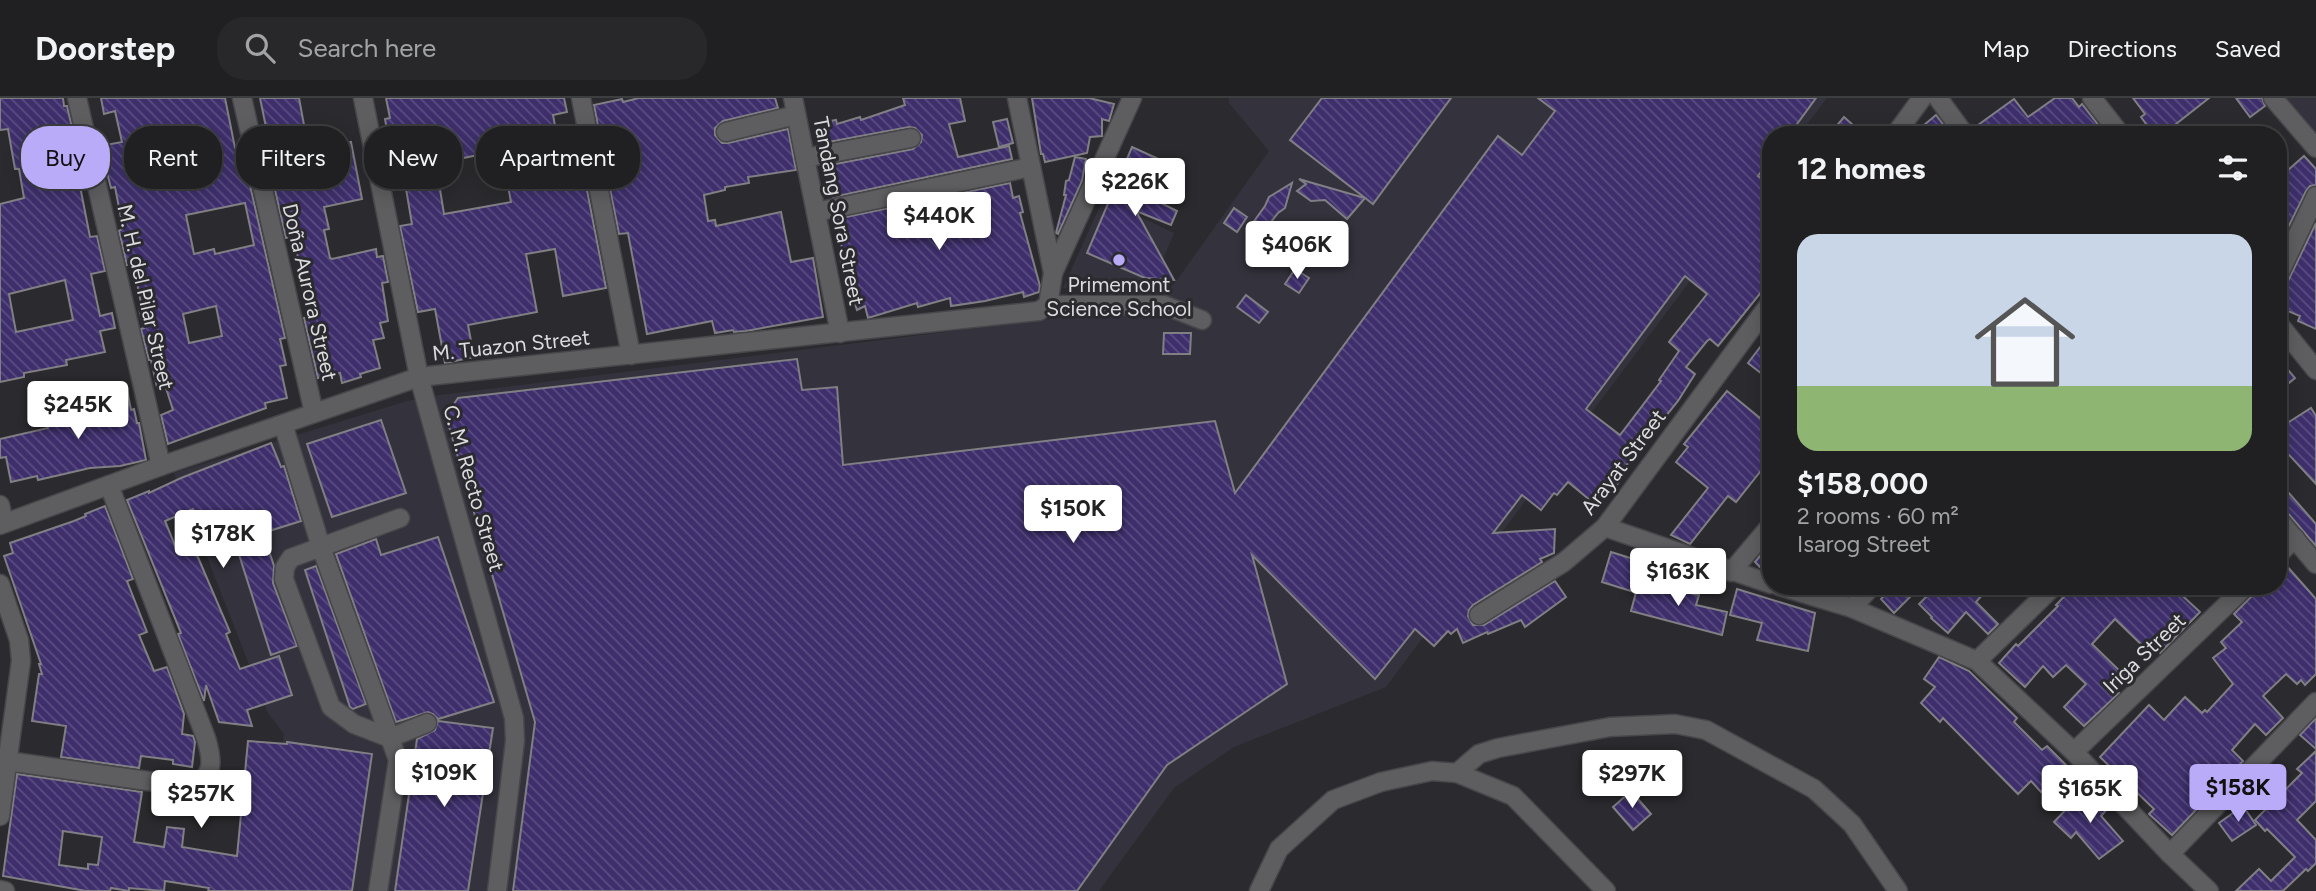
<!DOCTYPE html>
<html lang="en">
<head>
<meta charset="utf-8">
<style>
  :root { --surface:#202022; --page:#28282a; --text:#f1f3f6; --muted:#a2a3a5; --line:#3d3e40; --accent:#b9abf7 }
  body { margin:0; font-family:Figtree,sans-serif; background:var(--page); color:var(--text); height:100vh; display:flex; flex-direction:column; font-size:26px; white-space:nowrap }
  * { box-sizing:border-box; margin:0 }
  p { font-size:23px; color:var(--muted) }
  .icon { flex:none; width:38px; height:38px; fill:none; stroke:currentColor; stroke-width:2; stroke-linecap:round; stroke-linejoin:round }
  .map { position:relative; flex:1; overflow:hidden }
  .panel { position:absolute; left:1762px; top:28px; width:525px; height:469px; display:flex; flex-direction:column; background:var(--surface); border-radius:28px; box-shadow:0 4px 18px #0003,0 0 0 2px var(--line) }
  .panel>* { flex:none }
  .guide { position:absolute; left:21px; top:28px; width:665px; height:63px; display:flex; gap:14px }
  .price { position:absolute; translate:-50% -60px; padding:0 16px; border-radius:7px; background:#fff; color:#222; font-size:23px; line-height:46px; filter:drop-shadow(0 2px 4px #0008) }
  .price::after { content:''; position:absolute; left:50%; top:42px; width:21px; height:16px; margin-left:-10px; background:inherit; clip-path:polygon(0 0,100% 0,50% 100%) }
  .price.current { background:var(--accent); color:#111 }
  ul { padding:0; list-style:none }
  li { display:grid; align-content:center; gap:14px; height:371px; padding:0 35px }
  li+li { border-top:2px solid var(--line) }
  li span { display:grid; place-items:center; height:217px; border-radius:21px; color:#555 }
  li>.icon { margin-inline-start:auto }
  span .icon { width:126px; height:126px; fill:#fffc; stroke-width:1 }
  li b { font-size:30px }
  h2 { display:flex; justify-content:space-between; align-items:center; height:84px; padding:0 35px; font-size:30px }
  .chip { padding:0 24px; border-radius:28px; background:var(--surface); box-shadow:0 4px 18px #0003,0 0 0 2px var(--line); font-size:24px; line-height:63px }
  .chip.current { background:var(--accent); color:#111 }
  header { display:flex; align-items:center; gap:42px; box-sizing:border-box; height:98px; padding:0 35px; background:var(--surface); border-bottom:2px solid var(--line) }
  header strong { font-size:33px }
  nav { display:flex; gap:38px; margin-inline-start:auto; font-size:24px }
  .search { width:490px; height:63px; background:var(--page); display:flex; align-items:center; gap:18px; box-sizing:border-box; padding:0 24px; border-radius:28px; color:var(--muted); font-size:26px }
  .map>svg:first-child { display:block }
</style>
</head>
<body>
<header>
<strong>Doorstep</strong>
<div class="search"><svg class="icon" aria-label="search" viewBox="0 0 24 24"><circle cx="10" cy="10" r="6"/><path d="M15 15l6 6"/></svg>Search here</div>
<nav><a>Map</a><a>Directions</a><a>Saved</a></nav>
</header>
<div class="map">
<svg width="2316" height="793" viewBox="0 0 2316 793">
  <defs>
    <pattern id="building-back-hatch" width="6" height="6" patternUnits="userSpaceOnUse" patternTransform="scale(1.75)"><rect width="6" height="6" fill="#3e2f6c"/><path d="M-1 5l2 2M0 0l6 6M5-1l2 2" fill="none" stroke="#594d81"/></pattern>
  </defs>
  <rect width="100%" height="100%" fill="#2b2a2e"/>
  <g fill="#34323c">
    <path d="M1229 0H1827L1799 37H1771V75L1386 589 1234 649 1174 690 1099 793H256L284 636 268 615 174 375 407 303 439 297 1155 208 1177 182 1269 53 1229 5Z"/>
    <path d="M2282 0H2316V39Z"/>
    <path d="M1103 101 1174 135 1152 188 1063 190Z"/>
  </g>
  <g fill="url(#building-back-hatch)" stroke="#807f84" stroke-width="2" fill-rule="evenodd">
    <path d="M0 0H63L64 8H67L83 77 78 78 90 139 97 138 105 173 91 176 100 218 112 215 115 230 100 233 105 254 66 262 67 267 24 275V279L0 284V106L24 100 19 71H15L8 31 0 32ZM65 182 73 222 16 234 9 196Z"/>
    <path d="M101 0H225L235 50 241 48 285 240 280 241 286 267 280 268 287 300 265 305 266 310 168 346 161 317 173 312 165 287 157 289 151 262H149L141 231 144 230 139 211 142 210 133 165 127 167 119 133 123 130 115 89 111 90 100 48 122 44 115 13 104 16ZM202 31 210 70 176 77 168 37ZM245 105 254 147 215 156 214 151 194 156 186 117ZM216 208 222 238 189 245 183 216Z"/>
    <path d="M260 0H299L309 54 351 44 362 101 324 109 329 131 324 132 330 160 332 161 376 151 377 159 383 158 388 184 382 185 388 223 380 225 384 240 373 242 380 270 360 276 361 279 342 285 340 275 318 280 304 220 309 219 294 139 286 140 264 44 263 35 267 34Z"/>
    <path d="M386 0H564L567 14 553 17 561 60 580 56 606 190 563 198 555 151 526 156 537 214 468 227 474 259 445 265 435 211 418 214 400 128 412 126 405 85 438 79 444 116 511 104 505 72 487 76 484 56 463 60 460 45 392 58 385 21 390 20Z"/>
    <path d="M639 0H775L778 10 723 23 715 30V37L722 45H728L788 31 796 72 748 79 749 85 725 89V92L704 97 708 123 715 122 716 128 781 114 791 164 813 160 823 219 746 233 734 234 733 232 715 235 712 223 647 236 628 135 619 136 609 86 616 85 610 52 603 27 598 28 594 7 622 1 623 4Z"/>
    <path d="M903 0H960L965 23 949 26 958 59 1009 48 1012 61 833 99 825 68 913 51 921 44 922 37 915 30 909 29 823 45 819 25 836 22 837 26 860 19 861 22 905 7Z"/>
    <path d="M1032 0H1089L1114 6 1109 23 1102 21V38L1090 39 1087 55 1045 64 1043 56H1041Z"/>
    <path d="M1322 0H1451L1373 106 1290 42Z"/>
    <path d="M1538 0H1816L1789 37H1771V60L1758 78 1771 88V182L1718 248 1710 241 1707 243 1686 269 1695 276 1678 303 1617 379 1621 382 1597 408 1568 384 1557 397 1554 395 1541 412 1522 397 1493 435 1555 431 1554 455 1540 461 1542 464 1473 507 1469 512 1468 518 1473 527H1484L1555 483 1566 499 1525 529 1521 522 1488 536 1487 534 1463 545 1457 531 1451 536 1448 533 1434 548 1415 531 1375 581 1252 457 1287 586 1167 667 1077 793H513L535 624 446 318 458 300 797 261 802 292 837 289 843 367 1215 323 1235 395 1498 38 1522 57 1555 13ZM1685 178 1707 196 1669 244 1679 253 1659 282 1661 283 1620 337 1586 311Z"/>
    <path d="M2055 0H2072L2079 9 2082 6 2106 37H1976L1974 30 2014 1 2028 19Z"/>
    <path d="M2133 0H2209L2162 37H2154L2141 19 2145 16Z"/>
    <path d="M2236 0H2262L2265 8 2250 19Z"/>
    <path d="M1936 17 1951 37H1912Z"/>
    <path d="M1844 19 1864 37H1829Z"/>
    <path d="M1007 21 1013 45 999 49 993 24Z"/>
    <path d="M1132 49 1163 63 1162 66 1174 71 1161 105 1177 113 1171 127 1136 113 1174 182 1145 180 1087 155Z"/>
    <path d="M2304 58 2316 71V87L2310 88 2306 93 2278 150V81Z"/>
    <path d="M1075 59 1086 61 1082 83 1058 136 1056 135 1066 97H1064L1066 83 1069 82Z"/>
    <path d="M1299 81 1309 84 1365 100 1347 121 1325 102 1311 103 1297 93 1306 86Z"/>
    <path d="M1010 85 1013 100 1019 98 1023 114 1020 115 1040 188 1039 194 1024 199 1023 194 985 203 951 208 950 200 918 209 917 205 868 220 865 208 857 212 840 161 844 160 836 121Z"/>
    <path d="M1292 85 1285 110 1278 115 1263 134 1252 126 1265 108 1269 99Z"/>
    <path d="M1234 110 1247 119 1237 134 1224 125Z"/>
    <path d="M2316 125V231L2298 223 2300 218 2278 209V189L2288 183Z"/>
    <path d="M1295 171 1309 180 1299 195 1285 186Z"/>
    <path d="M1246 197 1268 214 1259 225 1237 209Z"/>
    <path d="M1164 235H1191L1190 256H1163Z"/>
    <path d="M1771 235V283L1748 265Z"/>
    <path d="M2278 260 2295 280 2278 294Z"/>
    <path d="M127 291 131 312 134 311 137 325H139L146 362 120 368 90 370 38 382 37 378 11 384 6 359 0 360V341L48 330 46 318 78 310 77 305 104 300V296Z"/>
    <path d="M1727 293 1760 320 1771 307V360L1736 404 1728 398 1690 446 1671 437 1708 390 1676 364 1688 349 1684 346Z"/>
    <path d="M2311 310 2316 318V386L2278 345V331Z"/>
    <path d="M381 322 406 395 332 419 307 346Z"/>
    <path d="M271 345 281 369 284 368 301 423 263 435 274 468 273 485 297 548 271 557 235 444 197 457 230 534 226 536 240 571 279 558 292 597 247 612 252 628 219 624 206 587 204 603 178 536 181 535 127 402 149 393V395L181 380ZM193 411 203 439 176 450 165 423Z"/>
    <path d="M2288 394 2316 426V448L2287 414 2278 408V402Z"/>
    <path d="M105 408 133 481 127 483 147 534 139 537 154 573 167 569 184 616 182 636 193 638 195 644 192 669 173 666V662L141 658 139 670 61 659 66 628 32 623 39 576H42L39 566H41L4 458 13 455 10 445 74 423 86 418 85 416Z"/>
    <path d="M438 439 494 604 438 621 433 616 428 614 396 624 336 456 376 441 381 457Z"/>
    <path d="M1771 445V472L1760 469 1755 464Z"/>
    <path d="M1611 454 1643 464 1634 494 1602 484Z"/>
    <path d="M2285 466 2316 501V576L2305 587 2301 582 2297 586 2286 576 2263 598 2283 620 2266 637 2255 626 2232 652 2243 663 2172 737 2149 716 2154 711 2100 659 2149 607 2164 622 2185 599 2202 615 2205 612 2207 614 2233 586 2213 560 2226 550 2221 544 2242 524 2234 516 2254 496 2257 488H2278V468Z"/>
    <path d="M316 468 366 606 353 611 350 609 305 472Z"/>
    <path d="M1671 480 1686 483 1684 494 1699 497 1696 507 1727 514 1722 537 1631 513 1638 487 1668 495Z"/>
    <path d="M1893 488H1921L1894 515 1881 501Z"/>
    <path d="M1937 488H1990L1976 504 1998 526 1988 536 1966 514 1948 535 1931 520 1932 519 1919 506Z"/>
    <path d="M2074 488H2172L2200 514 2160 555 2153 549 2149 554 2115 521 2092 546 2126 579 2115 591 2119 595 2084 628 2064 609 2086 586 2066 567 2053 579 2043 568 2025 589 1999 565 2016 546 2018 548 2058 508 2056 507Z"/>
    <path d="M1737 491 1815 515 1808 553 1757 542 1762 525 1730 517Z"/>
    <path d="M1939 559 1969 573 2017 620 2014 624 2042 652 2047 648 2067 668 2041 694 2031 683 2018 696 1943 620 1940 624 1921 605 1935 589 1924 581Z"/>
    <path d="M2316 620V651L2300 637Z"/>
    <path d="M438 623 493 630 468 793H395L417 641 435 632Z"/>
    <path d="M248 643 287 646V644L372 656 352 793H208L209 790 165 783 164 793 129 790V793L111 790 110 793H86L3 778 17 676 142 694 134 744 164 749 167 729 184 731 182 749 237 758ZM63 733 102 739 98 767 88 766V771L59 767Z"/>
    <path d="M2316 653V703L2297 722 2316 742V765L2308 773 2306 771 2283 793H2236L2259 771 2271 783 2295 759 2267 731 2265 733 2255 722 2302 675 2297 671Z"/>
    <path d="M2092 692 2108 710 2101 718 2123 743 2099 761 2076 734 2071 740 2054 724 2076 701 2079 704Z"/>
    <path d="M1631 693 1651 716 1633 732 1613 709Z"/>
    <path d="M2243 708 2256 727 2232 743 2219 725Z"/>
  </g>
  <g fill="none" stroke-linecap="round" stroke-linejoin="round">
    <defs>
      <g id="minor">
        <path d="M77 0 161 368"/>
        <path d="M242 0 314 315"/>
        <path d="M363 0 419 279 514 620 515 643 497 793"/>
        <path d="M581 0 631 257"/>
        <path d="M793 0 840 235"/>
        <path d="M1017 0 1053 175 1048 207"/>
        <path d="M1938 0 1965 37"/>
        <path d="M2092 0 2121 37"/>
        <path d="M2273 0 2316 50"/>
        <path d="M726 34 796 17"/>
        <path d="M1895 37 1922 0"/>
        <path d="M805 60 911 40"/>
        <path d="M816 114 1031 69"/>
        <path d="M1053 175 1132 0"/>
        <path d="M2278 178 2316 98"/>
        <path d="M1048 207H1164L1202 222"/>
        <path d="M2278 225 2316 272"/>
        <path d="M283 326 321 449 390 640 427 625"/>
        <path d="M0 407 4 425"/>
        <path d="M2278 421 2316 466"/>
        <path d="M0 427 161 368 419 279 1039 213 1048 207"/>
        <path d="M1605 429 1771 486"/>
        <path d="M2278 457 2295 440"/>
        <path d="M1731 474 1771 427"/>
        <path d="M0 486 19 542 21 563 0 718"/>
        <path d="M1779 488 1852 510 1977 563 2074 654 2170 756 2209 793"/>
        <path d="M1852 510 1872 488"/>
        <path d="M1479 517 1564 464 1605 429 1771 204"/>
        <path d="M1977 563 2054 488"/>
        <path d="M2074 654 2246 488"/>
        <path d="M7 663 190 689C215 679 213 663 206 640L109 387"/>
        <path d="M1457 675 1479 656 1498 650 1610 629 1675 626 1706 632 1814 691 1852 726 1898 793"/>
        <path d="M2170 756 2316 604"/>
        <path d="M0 792 5 793"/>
        <path d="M378 793 398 662 390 640 354 626 331 609 284 481 285 469 291 460 400 420"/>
        <path d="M1259 793 1279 751 1333 702 1381 684 1432 673 1457 675 1513 698 1606 793"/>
      </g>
    </defs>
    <use href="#minor" stroke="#47464a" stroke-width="21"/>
    <use href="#minor" stroke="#5e5d5f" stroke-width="18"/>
  </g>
  <circle fill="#b9abf7" stroke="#2b2a2e" stroke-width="2.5" cx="1119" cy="162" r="7"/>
  <g text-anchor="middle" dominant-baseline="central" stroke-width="6" stroke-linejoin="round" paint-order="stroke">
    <g font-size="21" fill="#dcdcdf" stroke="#2b2a2e">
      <text transform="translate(839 113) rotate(79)">Tandang Sora Street</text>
      <text transform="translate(310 194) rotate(77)">Doña Aurora Street</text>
      <text transform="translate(146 199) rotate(77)">M. H. del Pilar Street</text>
      <text transform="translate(511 247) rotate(-6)">M. Tuazon Street</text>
      <text transform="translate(1623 364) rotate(-53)">Arayat Street</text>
      <text transform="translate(474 390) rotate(74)">C. M. Recto Street</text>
      <text transform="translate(2144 555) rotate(-44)">Iriga Street</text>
    </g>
    <g font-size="21" fill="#dcdcdf" stroke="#2b2a2e">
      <text x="1119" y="186">Primemont<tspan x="1119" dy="24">Science School</tspan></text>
    </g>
  </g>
</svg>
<b class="price" style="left:1135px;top:120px">$226K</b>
<b class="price" style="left:939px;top:154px">$440K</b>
<b class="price" style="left:1297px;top:183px">$406K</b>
<b class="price" style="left:78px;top:343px">$245K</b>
<b class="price" style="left:1073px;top:447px">$150K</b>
<b class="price" style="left:223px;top:472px">$178K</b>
<b class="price" style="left:1678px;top:510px">$163K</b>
<b class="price" style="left:444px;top:711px">$109K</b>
<b class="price" style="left:1632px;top:712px">$297K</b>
<b class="price current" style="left:2238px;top:726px">$158K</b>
<b class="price" style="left:2090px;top:727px">$165K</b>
<b class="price" style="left:201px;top:732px">$257K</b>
<div class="guide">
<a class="chip current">Buy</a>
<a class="chip">Rent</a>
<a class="chip">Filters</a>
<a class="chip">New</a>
<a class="chip">Apartment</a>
</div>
<section class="panel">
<h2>12 homes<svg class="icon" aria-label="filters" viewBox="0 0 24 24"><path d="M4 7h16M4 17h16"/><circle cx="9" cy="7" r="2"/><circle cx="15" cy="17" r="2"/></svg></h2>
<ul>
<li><span style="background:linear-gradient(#c9d6e8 70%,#8fb573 0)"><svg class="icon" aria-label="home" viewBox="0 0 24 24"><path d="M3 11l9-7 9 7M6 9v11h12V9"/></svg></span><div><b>$158,000</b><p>2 rooms · 60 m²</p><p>Isarog Street</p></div></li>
</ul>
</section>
</div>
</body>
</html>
